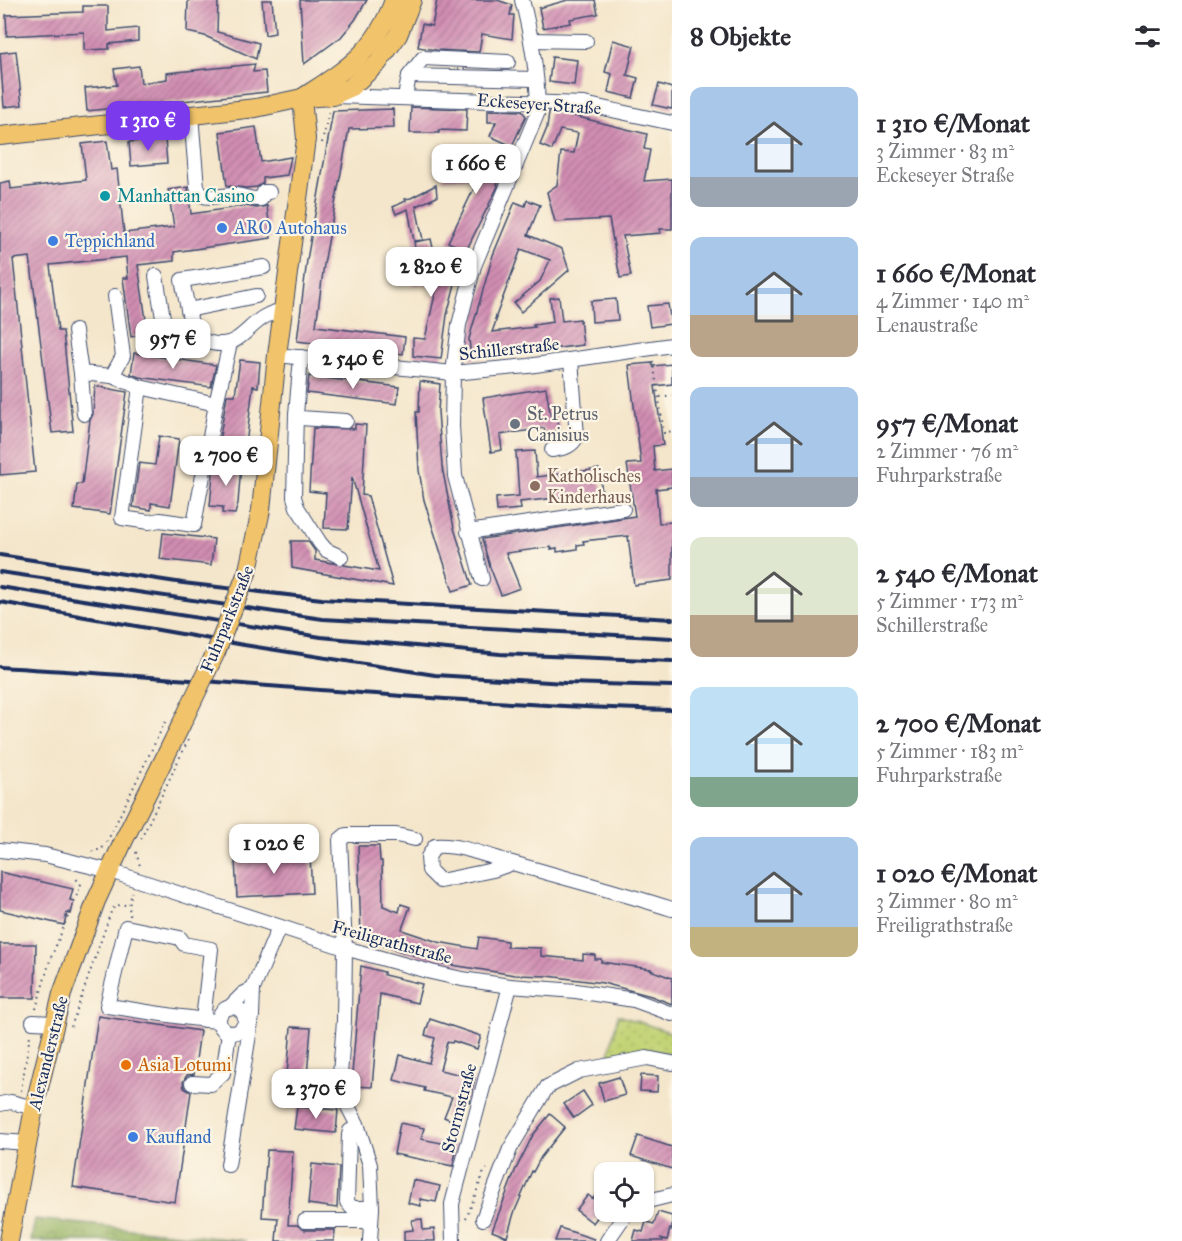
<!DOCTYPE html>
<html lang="de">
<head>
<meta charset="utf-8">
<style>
  :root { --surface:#fff; --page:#f7f7f7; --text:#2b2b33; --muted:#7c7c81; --accent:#7c3aed }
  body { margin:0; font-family:"IM FELL Great Primer",serif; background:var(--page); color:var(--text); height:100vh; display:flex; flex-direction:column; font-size:22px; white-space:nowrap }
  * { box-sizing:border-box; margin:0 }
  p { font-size:20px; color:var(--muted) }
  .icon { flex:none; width:33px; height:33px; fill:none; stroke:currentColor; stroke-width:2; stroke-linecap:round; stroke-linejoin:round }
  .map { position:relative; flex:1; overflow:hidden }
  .drawer { display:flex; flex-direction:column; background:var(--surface); width:510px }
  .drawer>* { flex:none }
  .buttons { position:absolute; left:594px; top:1162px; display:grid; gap:12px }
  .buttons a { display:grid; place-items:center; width:60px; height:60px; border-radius:12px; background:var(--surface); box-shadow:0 2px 4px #0004; font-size:30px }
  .price { position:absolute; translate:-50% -51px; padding:0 14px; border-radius:12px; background:#fff; color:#222; font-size:20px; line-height:39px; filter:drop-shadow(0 2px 3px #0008) }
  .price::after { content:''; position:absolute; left:50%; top:36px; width:18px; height:14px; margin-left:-9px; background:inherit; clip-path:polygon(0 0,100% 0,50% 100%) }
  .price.on { background:var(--accent); color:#fff }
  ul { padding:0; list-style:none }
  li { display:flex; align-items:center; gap:18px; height:150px; padding:0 18px }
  li span { display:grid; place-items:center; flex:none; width:168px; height:120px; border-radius:12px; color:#555 }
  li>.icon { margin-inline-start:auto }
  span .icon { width:72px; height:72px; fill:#fffc; stroke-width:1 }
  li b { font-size:26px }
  h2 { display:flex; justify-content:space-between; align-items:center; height:72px; padding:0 18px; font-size:26px }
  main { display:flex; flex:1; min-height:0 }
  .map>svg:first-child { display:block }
</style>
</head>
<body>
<main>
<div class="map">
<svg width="672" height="1241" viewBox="0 0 672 1241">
  <defs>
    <pattern id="grass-dots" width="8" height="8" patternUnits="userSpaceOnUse" patternTransform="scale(1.5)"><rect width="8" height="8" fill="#c2d375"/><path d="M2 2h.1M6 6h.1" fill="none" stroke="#a6b568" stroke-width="1.8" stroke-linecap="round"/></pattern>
    <pattern id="forest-crowns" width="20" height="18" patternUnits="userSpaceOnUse" patternTransform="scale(1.5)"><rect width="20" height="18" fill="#99b566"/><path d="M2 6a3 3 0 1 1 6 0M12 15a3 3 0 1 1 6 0" fill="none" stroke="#7c9457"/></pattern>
    <pattern id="building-hatch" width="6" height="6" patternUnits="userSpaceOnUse" patternTransform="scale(1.5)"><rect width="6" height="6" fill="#d18db2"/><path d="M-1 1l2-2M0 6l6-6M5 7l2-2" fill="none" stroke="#a97494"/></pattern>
  </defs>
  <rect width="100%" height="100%" fill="#fcf5e5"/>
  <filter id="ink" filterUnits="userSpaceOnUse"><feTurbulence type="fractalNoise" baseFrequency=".0167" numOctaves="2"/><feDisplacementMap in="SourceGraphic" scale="12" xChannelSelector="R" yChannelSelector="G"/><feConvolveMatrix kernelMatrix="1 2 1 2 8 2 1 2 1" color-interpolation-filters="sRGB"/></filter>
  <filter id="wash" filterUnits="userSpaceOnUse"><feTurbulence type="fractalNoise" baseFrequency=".008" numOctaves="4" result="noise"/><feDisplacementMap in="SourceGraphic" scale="24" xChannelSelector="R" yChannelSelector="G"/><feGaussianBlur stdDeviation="1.35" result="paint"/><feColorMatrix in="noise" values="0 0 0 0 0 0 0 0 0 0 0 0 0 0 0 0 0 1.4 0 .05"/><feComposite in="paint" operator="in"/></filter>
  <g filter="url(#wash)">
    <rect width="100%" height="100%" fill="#f4e6cb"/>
    <path fill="url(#grass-dots)" stroke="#6e816a" stroke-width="1.5" d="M618 1015 672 1033V1053L633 1052 609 1055Z"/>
    <path fill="url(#forest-crowns)" stroke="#5a7262" stroke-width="1.5" d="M35 1219 246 1241H31Z"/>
    <g id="blocks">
      <g fill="url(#building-hatch)">
        <path d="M188 0H218L217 32 259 43 256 59 205 36 187 32Z"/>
        <path d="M262 0H272L275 33 265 35Z"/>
        <path d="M300 0H367L355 20 341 37 304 64Z"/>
        <path d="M437 0H497L512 5 510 15H514L512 39 482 34 479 52 436 50 418 47 422 24 432 26Z"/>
        <path d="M568 0H595L598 14 570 19 571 23 543 28 539 8Z"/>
        <path d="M83 6H108V31L138 28V41L109 44V49L84 50V32L7 36 6 15 83 12Z"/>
        <path d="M613 40 634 46 627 75 638 78 633 98 608 92 612 74 605 72Z"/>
        <path d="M16 51 22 105 4 107 0 53Z"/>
        <path d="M552 57 577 60 574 85 549 82Z"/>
        <path d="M255 64 253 72 265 71 267 92 87 111 85 88 117 85 114 69 139 66 141 83 167 79V73Z"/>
        <path d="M659 84 672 88V109L653 105Z"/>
        <path d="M411 107 467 109 466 131 439 130V133H410Z"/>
        <path d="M393 109 394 128 349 129 324 264 316 326 405 337 403 354 297 341 307 260 333 111Z"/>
        <path d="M488 110 522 111 526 116 512 146 490 136 496 122H488Z"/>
        <path d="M549 112 570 115 647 134 644 149 650 150 644 181 672 179V229H660L661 233 623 236 631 276 620 278 609 219 555 222 547 192 557 185 561 152 574 153 578 133 560 130 552 150 540 145 547 128Z"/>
        <path d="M256 127 261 162 291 157 287 175 263 178V183L257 187 246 188 227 186 220 132Z"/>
        <path d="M165 139 167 163 131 166 129 142Z"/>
        <path d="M107 141 111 170 117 169 124 233 174 227 168 190 188 187 191 214 245 206 257 208 267 206 271 238 174 252V261L138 265 148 334 131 337 123 278H128L126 257 50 265 58 331H63L73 431 52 433 30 257 13 259 35 472 0 475V183L10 181 11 189 86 180 82 144Z"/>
        <path d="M469 155 508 156 497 183 498 186 466 251 448 242 480 176 442 179 451 171V167L470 165Z"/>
        <path d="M436 185 437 197 416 206 423 240 414 241 408 209 396 214 393 207 406 201 405 199 411 198Z"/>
        <path d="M527 200 540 205 528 235 562 249 569 270 521 312 514 303 540 281 550 260 521 249 495 319 497 318 492 332 535 327 533 325 553 322 550 298 559 297 562 321 580 319 583 345 471 359 469 339 493 255 515 202 525 206Z"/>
        <path d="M431 239 437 266 439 261 441 277 456 280 447 315 441 359 413 356V338L425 339 438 281 413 285 412 275 408 276 406 264 415 248 414 242Z"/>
        <path d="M616 299 618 320 592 322 591 301Z"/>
        <path d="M668 304 671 324 650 327 647 306Z"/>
        <path d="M134 353 216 365 211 387 139 377 131 374Z"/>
        <path d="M240 360 260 362 258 387 253 386 246 445 219 442 227 395H235Z"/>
        <path d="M652 363 653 366 672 364V384L655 386 663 445 653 446 655 471 672 469V487L656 489 659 523 672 522V580L634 585 628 536 583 541 584 544 577 545V549L557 552V548L551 549V547L506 553 520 588 501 595 490 567 482 539 635 516 627 464 641 463 629 365Z"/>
        <path d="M309 376 399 387 397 404 307 393Z"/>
        <path d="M420 381 440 384 438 411 442 467 454 528 472 585 453 591 424 500 419 470 416 412H419Z"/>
        <path d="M95 386 127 392 110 514 74 509 77 484H82L90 420 93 414Z"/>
        <path d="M546 388 551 418 557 416 560 431 545 433 544 428 500 435 502 450 491 452 483 398Z"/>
        <path d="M355 424 366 425 362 495 368 496 393 586 292 568 291 541H308L315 551V560L379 571 352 477 348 529 324 528 326 493 309 491 313 428 355 429Z"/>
        <path d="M159 436 179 439 170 506 151 503V510L133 507 139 463 155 465Z"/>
        <path d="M535 451 537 477 599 469 602 493 520 502 521 509 497 511 496 498 519 496 516 452Z"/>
        <path d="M214 464 241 465 238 503 235 514 222 513 223 507 210 506Z"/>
        <path d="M163 533 214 539 211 565 160 559Z"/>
        <path d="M358 846H379L380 861H382L383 906 399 912 401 904 410 907 402 929 405 931 438 942 477 949 479 937 507 941V947L541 948V956L583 960V954L595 955V959H601V962L651 969 650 970 672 978V1004L651 996 603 983 548 976 515 975 439 963 365 940 361 936Z"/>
        <path d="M295 851V857L310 856 312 893 237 897 235 860 267 858V853Z"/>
        <path d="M0 872 73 889 70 900 74 901 71 914 67 913 64 925 0 910Z"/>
        <path d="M0 944H36L35 998H0Z"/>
        <path d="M361 966 384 972V975L422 984 417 1003 380 994 372 1087 351 1086Z"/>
        <path d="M98 1016 200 1031 194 1074 187 1075 183 1082 184 1088 191 1092 175 1202 73 1187Z"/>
        <path d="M430 1019 481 1036 477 1049 453 1041 452 1043 447 1042 440 1070 475 1078 469 1102 462 1100 453 1121 444 1117 452 1097 424 1091 425 1088 394 1080 400 1055 429 1063 435 1038 425 1035Z"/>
        <path d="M291 1027 311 1028 306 1088 286 1087Z"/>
        <path d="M641 1075 658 1076 657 1092 640 1091Z"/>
        <path d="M619 1077 625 1095 604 1101 599 1083Z"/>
        <path d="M583 1091 592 1105 574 1118 564 1104Z"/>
        <path d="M297 1107 338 1110 336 1133 294 1129Z"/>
        <path d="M550 1114 565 1127 541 1157 533 1172 532 1171 514 1213 507 1237 492 1231 515 1171 533 1135Z"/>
        <path d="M400 1123 424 1128 421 1139 457 1146 453 1166 394 1154Z"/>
        <path d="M638 1136 672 1147V1169L631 1156Z"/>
        <path d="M267 1150 293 1151 288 1225H297L305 1230H335L334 1241H276L278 1218 262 1217Z"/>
        <path d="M312 1164 339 1167 337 1208 308 1204Z"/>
        <path d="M413 1180 440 1186 436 1202 420 1199 421 1206 408 1203Z"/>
        <path d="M604 1184V1208L593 1223 576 1210 588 1195 593 1199Z"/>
        <path d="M658 1212 672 1216V1230L670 1229 667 1240 660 1238 663 1239V1241H633L636 1230 643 1232 646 1222 654 1224Z"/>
        <path d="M422 1219 423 1230 434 1229 435 1241H404V1231L413 1230 412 1220Z"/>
        <path d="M560 1228 594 1239V1241H555Z"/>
      </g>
    </g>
  </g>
  <g filter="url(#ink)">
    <use href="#blocks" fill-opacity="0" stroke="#3c4a6e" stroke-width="1.5"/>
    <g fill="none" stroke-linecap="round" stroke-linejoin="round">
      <defs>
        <g id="minor">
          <path d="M531 40 586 41"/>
          <path d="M409 76 535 79"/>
          <path d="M334 96 584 104 672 123"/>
          <path d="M405 97 409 76 423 58 508 62"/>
          <path d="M191 115 197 187 201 195C213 200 224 194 236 195 247 196 247 200 261 199L264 192H269"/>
          <path d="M264 267 182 280 194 338C203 340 213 345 222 344 244 344 255 312 283 311"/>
          <path d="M156 276 164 324 194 338"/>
          <path d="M115 296 123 356 112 376 140 387"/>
          <path d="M188 310 256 296"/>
          <path d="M75 331 81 373 112 376"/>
          <path d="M277 355 453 373 528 366 672 345"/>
          <path d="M301 357 296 414 300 418 346 421"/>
          <path d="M81 373 84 414"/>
          <path d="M216 404 140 387 122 518 149 522 160 520 194 525 216 404 230 343"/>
          <path d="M296 414 294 497 297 507 320 543 326 550 341 557"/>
          <path d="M552 450C564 448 572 447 577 436L571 360"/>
          <path d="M468 532 623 509"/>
          <path d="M482 579 455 476 452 426 453 373 459 325 474 266 537 114C540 84 530 30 522 0"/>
          <path d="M0 850 45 855 110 871 345 948 431 972 462 979 510 986 576 991 634 1000 672 1014"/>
          <path d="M513 863 493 870 440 881 429 870 428 857 435 846C460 844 487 856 512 863 565 878 619 892 672 909"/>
          <circle cx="232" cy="1020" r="13"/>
          <path d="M229 1008 243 994 253 989"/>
          <path d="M203 1020 211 949 184 944 180 938 126 927 107 1006C145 1011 181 1018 218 1021"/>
          <path d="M33 1022 54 1023"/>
          <path d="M192 1083 211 1084 223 1073 229 1033"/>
          <path d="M0 1104 11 1102 34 1108"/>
          <path d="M358 1127 350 1131 349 1135 347 1202 352 1208H372"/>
          <path d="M0 1141 27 1143"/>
          <path d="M228 1165 252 1016 253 989 279 927"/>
          <path d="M644 1202 672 1195"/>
          <path d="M483 1219 510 1149 547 1087 579 1071 647 1058 672 1063"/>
          <path d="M305 1221H371"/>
          <path d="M370 1241 372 1208 370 1165 357 1124 339 1089 344 1020 345 948 340 840 346 835H396L415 839"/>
          <path d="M453 1241 452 1204 510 986"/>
          <path d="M607 1241 627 1212"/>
        </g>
        <g id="major">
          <path d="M302 98C346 69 375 53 394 0"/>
          <path d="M0 136 256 108 302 98 333 96 351 87 378 63 398 35 412 0"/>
          <path d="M248 570 261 510 277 355 306 139 302 98"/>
          <path d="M9 1241 34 1108 62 994 96 901 124 840 181 725"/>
        </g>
      </defs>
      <use href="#minor" stroke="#3c4a6e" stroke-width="16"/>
      <use href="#major" stroke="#3c4a6e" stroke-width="20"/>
      <g stroke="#3c4a6e" stroke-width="2" stroke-dasharray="1.5 4.5" stroke-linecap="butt">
        <path d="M322 143 329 111"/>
        <path d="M653 361 664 433 672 431"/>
        <path d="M660 397 672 395"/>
        <path d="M92 852 94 850H101L104 846"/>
        <path d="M136 852 140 866"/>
        <path d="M130 916 129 906 132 892"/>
        <path d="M36 1009 50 960 81 885 75 877"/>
        <path d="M71 1027 112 909 121 904 129 906"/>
        <path d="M21 1091 30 1035"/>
        <path d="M466 1219 484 1172 487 1169"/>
      </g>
      <use href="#minor" stroke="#fff" stroke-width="14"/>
      <use href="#major" stroke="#f1c36a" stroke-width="18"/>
      <g stroke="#1b2f5e" stroke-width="4">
        <path d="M0 555 183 583 322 599 672 619"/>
        <path d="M0 572 323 619 672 638"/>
        <path d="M0 587 321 637 500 654 672 661"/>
        <path d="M0 602 244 645 435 675 565 683 672 686"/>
        <path d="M0 667C224 680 448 704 672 710"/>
      </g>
      <defs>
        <path id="major-bridge" d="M181 725 216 652 248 570"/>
      </defs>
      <use href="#major-bridge" stroke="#3c4a6e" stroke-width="20" stroke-linecap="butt"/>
      <g stroke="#3c4a6e" stroke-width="2" stroke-dasharray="1.5 4.5" stroke-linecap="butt">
        <path d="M141 839 189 738"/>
        <path d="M107 842 166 720"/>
      </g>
      <use href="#major-bridge" stroke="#f1c36a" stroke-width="18"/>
    </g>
  </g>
  <circle fill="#0f9aa8" stroke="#fcf5e5" stroke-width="2" cx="105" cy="196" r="6"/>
  <g fill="#3f7fe0" stroke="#fcf5e5" stroke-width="2">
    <circle cx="222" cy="228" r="6"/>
    <circle cx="53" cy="241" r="6"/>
    <circle cx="133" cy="1137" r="6"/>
  </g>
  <circle fill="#6b7280" stroke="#fcf5e5" stroke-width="2" cx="515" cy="424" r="6"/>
  <circle fill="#8d6e63" stroke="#fcf5e5" stroke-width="2" cx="535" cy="486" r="6"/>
  <circle fill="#e8710a" stroke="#fcf5e5" stroke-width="2" cx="126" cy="1065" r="6"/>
  <g text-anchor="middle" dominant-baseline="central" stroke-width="4.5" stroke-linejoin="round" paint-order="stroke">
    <g font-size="18" fill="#1b2f5e" stroke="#fcf5e5">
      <text transform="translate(539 104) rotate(4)">Eckeseyer Straße</text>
      <text transform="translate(509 349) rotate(-6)">Schillerstraße</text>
      <text transform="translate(227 619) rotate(-68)">Fuhrparkstraße</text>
      <text transform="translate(392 942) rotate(15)">Freiligrathstraße</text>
      <text transform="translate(48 1053) rotate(-76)">Alexanderstraße</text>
      <text transform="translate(459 1108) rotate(-75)">Stormstraße</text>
    </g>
    <g font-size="18" fill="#0d838f" stroke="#fcf5e5" text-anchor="start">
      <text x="117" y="196">Manhattan Casino</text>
    </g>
    <g font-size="18" fill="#366cbe" stroke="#fcf5e5" text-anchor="start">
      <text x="234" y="228">ARO Autohaus</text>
      <text x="65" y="241">Teppichland</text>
      <text x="145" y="1137">Kaufland</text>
    </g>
    <g font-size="18" fill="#5b616d" stroke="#fcf5e5" text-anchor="start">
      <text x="527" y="414">St. Petrus<tspan x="527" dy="21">Canisius</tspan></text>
    </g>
    <g font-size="18" fill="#785e54" stroke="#fcf5e5" text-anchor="start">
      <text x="547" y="476">Katholisches<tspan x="547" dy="21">Kinderhaus</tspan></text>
    </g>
    <g font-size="18" fill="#c56008" stroke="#fcf5e5" text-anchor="start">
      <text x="138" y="1065">Asia Lotumi</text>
    </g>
  </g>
</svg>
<div class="buttons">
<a><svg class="icon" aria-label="locate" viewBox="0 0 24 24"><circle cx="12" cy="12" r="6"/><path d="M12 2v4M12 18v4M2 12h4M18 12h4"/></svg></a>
</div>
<b class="price on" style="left:148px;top:152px">1 310 €</b>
<b class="price" style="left:476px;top:195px">1 660 €</b>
<b class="price" style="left:431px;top:298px">2 820 €</b>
<b class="price" style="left:173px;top:370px">957 €</b>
<b class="price" style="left:353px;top:390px">2 540 €</b>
<b class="price" style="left:226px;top:487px">2 700 €</b>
<b class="price" style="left:274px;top:875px">1 020 €</b>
<b class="price" style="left:316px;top:1120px">2 370 €</b>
</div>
<section class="drawer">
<h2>8 Objekte<svg class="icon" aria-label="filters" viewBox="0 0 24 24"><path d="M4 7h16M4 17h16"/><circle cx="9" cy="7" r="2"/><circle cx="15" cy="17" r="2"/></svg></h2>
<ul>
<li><span style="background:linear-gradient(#a9c7e8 75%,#9aa5b1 0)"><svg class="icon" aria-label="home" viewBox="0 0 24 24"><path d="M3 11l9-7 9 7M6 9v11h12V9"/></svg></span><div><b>1 310 €/Monat</b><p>3 Zimmer · 83 m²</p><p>Eckeseyer Straße</p></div></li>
<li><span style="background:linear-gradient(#a9c7e8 65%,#b9a48a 0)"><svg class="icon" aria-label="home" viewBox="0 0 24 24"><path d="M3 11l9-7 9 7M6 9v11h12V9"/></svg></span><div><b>1 660 €/Monat</b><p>4 Zimmer · 140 m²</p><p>Lenaustraße</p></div></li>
<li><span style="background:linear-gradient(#a9c7e8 75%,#9aa5b1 0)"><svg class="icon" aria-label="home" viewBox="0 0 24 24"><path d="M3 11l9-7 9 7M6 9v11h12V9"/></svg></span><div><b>957 €/Monat</b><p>2 Zimmer · 76 m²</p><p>Fuhrparkstraße</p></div></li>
<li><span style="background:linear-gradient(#dfe7d0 65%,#b9a48a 0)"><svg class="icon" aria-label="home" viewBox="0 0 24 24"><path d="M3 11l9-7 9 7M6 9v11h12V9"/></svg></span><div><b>2 540 €/Monat</b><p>5 Zimmer · 173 m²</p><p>Schillerstraße</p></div></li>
<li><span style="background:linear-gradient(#bfe0f5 75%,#7fa58c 0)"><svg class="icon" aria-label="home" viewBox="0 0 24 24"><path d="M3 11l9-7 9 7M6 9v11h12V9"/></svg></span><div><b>2 700 €/Monat</b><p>5 Zimmer · 183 m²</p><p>Fuhrparkstraße</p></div></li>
<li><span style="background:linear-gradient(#a9c7e8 75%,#c2b280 0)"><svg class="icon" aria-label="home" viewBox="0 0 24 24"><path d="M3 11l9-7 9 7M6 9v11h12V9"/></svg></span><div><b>1 020 €/Monat</b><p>3 Zimmer · 80 m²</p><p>Freiligrathstraße</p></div></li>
</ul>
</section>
</main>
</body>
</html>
